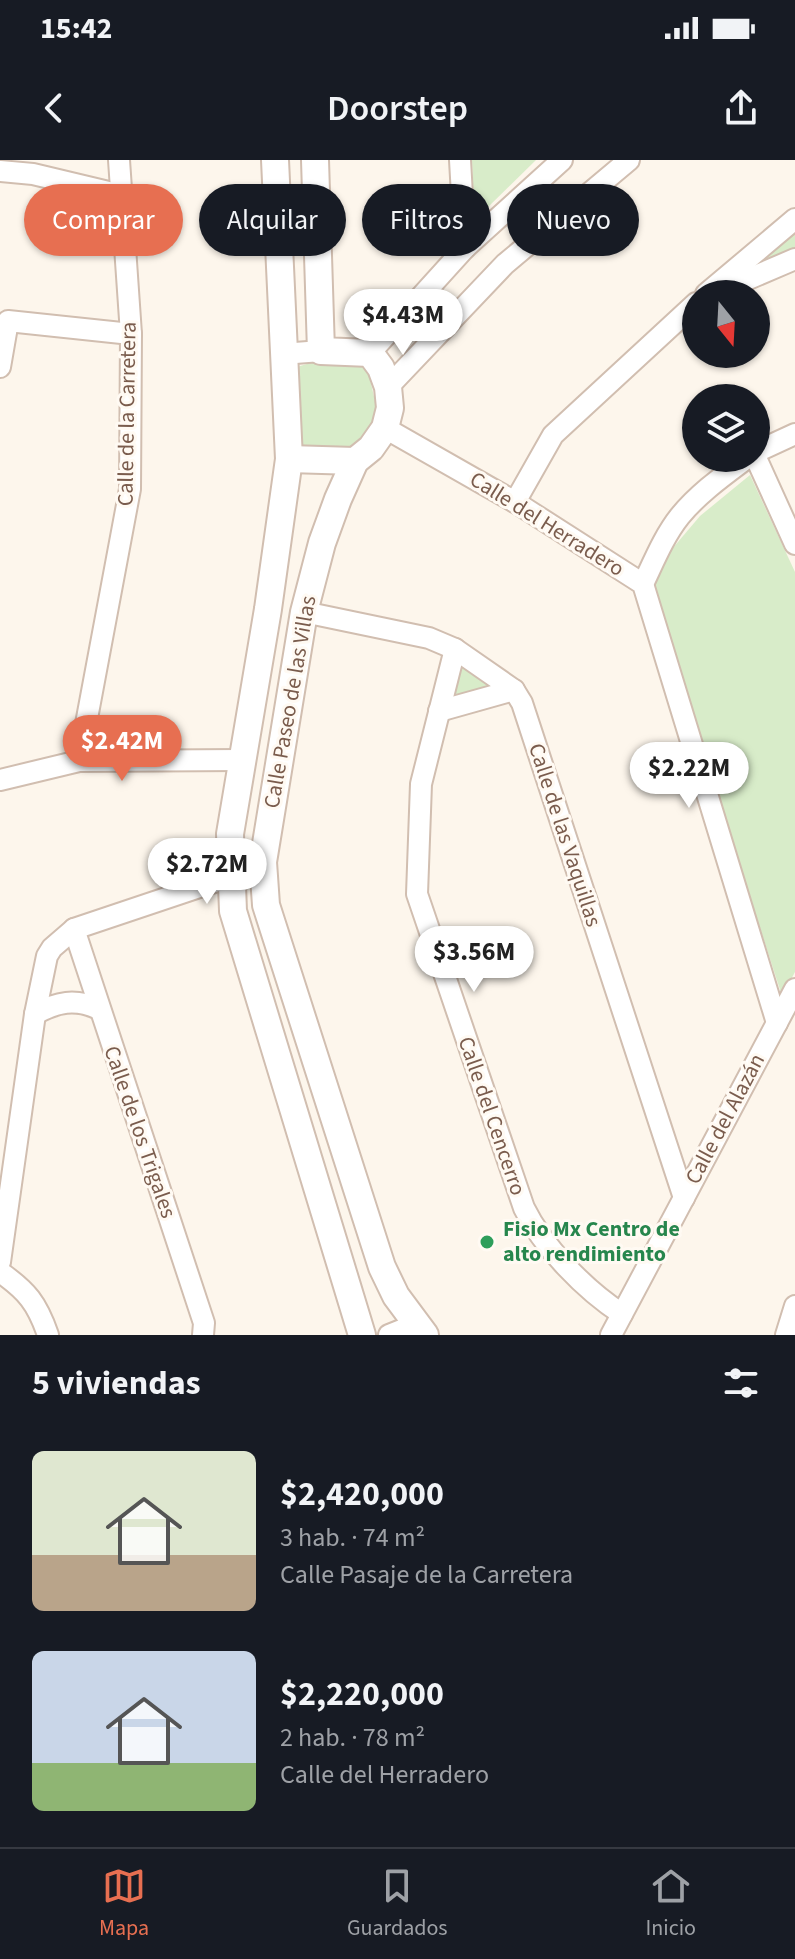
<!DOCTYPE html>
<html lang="es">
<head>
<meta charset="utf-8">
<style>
  :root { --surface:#171b24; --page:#242831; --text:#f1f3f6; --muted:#9ea1a6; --line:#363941; --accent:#e76f51 }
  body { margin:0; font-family:"Source Sans 3",sans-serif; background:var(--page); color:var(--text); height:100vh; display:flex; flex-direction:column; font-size:30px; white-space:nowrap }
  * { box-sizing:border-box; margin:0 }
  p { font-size:26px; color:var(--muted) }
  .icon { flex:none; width:44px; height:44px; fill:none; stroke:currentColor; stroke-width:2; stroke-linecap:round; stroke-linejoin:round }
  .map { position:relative; height:1175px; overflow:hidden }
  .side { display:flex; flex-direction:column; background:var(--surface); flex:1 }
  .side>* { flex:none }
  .guide { position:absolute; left:24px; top:24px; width:748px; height:72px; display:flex; gap:16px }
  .needle { width:52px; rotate:162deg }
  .fabs { position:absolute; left:682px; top:120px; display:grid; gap:16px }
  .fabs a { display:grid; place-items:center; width:88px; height:88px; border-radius:50%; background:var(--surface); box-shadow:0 2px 6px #0004; font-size:40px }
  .price { position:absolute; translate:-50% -68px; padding:0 18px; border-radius:28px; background:#fff; color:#222; font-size:26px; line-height:52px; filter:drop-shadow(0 2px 4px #0008) }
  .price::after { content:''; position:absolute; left:50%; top:48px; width:24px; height:18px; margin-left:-12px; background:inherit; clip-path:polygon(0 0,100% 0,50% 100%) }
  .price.selected { background:var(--accent); color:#fff }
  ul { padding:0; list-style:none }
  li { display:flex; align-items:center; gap:24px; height:200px; padding:0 32px }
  li span { display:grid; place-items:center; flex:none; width:224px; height:160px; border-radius:12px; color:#555 }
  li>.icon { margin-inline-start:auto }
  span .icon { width:96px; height:96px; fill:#fffc; stroke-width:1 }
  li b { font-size:34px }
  h2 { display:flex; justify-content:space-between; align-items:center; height:96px; padding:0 32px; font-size:34px }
  .tag { padding:0 28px; border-radius:36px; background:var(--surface); box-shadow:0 2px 6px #0004; font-size:28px; line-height:72px }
  .tag.selected { background:var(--accent); color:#fff }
  .status { display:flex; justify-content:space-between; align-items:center; height:56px; padding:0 40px; background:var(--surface); direction:ltr }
  .status svg { height:22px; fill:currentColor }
  header { display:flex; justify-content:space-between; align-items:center; height:104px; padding:0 32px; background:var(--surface); font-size:36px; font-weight:600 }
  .tabs { display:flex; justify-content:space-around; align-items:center; height:112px; border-top:2px solid var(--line); background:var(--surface); font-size:22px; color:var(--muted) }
  .tabs a { display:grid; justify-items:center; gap:4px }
  .tabs .selected { color:var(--accent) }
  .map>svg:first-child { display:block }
</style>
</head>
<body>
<div class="status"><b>15:42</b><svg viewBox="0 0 49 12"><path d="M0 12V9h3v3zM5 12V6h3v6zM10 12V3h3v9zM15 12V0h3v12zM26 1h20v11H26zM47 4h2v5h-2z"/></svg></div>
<header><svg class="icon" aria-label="back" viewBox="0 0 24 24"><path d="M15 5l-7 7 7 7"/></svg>Doorstep<svg class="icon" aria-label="share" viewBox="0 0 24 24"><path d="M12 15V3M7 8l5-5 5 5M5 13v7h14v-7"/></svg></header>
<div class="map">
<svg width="795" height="1175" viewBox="0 0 795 1175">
  <rect width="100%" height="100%" fill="#fdf6ec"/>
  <g fill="#d8ecc9">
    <path d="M472 0H536L485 50 474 45Z"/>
    <path d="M795 65V94L722 126Z"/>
    <path d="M328 198 367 206 378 254 356 291 291 284 286 215 300 206Z"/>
    <path d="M750 315 795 412V812L782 836 649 424 672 389 700 356Z"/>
    <path d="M457 495 505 528 443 547Z"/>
  </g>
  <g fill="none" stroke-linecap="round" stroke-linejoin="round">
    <defs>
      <g id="minor">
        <path d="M460 0 465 88"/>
        <path d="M0 11 33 14 121 35"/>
        <path d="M718 132 795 99"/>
        <path d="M706 134 795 59"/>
        <path d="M370 193 465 88 562 0"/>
        <path d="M282 194 321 191"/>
        <path d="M0 207 8 161 131 174"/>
        <path d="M388 227 505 104 629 0"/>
        <path d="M385 268 515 342 643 424 777 863"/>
        <path d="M756 292 795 274"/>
        <path d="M756 298 795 384"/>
        <path d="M515 342 553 275 696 143"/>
        <path d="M643 424C654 401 664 376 680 356 699 333 723 316 747 298"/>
        <path d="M304 452 429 478 455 489 514 530 522 543 684 1038"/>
        <path d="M455 489 421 624 417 734 524 1048C543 1087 585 1130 622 1154"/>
        <path d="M439 551 514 530"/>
        <path d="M79 601 130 329 131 174 119 0"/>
        <path d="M0 620 79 601 241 600"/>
        <path d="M74 769 204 1163 203 1175"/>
        <path d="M35 854C57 842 75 838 99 849"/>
        <path d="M0 1102 35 854 47 796 52 788 74 769 232 716"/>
        <path d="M0 1112C27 1131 37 1143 48 1175"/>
        <path d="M389 1175 404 1169H419"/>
        <path d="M611 1175 795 829"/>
        <path d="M786 1175 795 1146"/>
      </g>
      <g id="tertiary">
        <path d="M275 0 289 299 268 449 230 674 233 751 362 1175"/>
        <path d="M315 0 321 191 370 193 381 208 388 227 390 248 385 268 371 288 355 301 338 339 322 383 304 452 263 702 266 745 382 1107 396 1136 425 1175"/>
        <path d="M289 299 355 301"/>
      </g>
    </defs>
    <use href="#minor" stroke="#d1beb0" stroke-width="24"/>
    <use href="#tertiary" stroke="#d1beb0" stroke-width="30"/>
    <use href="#minor" stroke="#fff" stroke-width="20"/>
    <use href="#tertiary" stroke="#fff" stroke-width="26"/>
  </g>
  <circle fill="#2e9e5b" stroke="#fffaf3" stroke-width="3" cx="487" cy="1082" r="8"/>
  <g text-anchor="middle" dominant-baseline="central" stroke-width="6" stroke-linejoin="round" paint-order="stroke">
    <g font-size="22" fill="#7a5c4d" stroke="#fffaf3">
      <text transform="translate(127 254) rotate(-89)">Calle de la Carretera</text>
      <text transform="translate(547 364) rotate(32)">Calle del Herradero</text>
      <text transform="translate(290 542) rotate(-80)">Calle Paseo de las Villas</text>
      <text transform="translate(565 675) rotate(72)">Calle de las Vaquillas</text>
      <text transform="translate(492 956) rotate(71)">Calle del Cencerro</text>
      <text transform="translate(725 959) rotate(-62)">Calle del Alazán</text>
      <text transform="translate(140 972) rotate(71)">Calle de los Trigales</text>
    </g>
    <g font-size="22" font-weight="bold" fill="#27864d" stroke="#fffaf3" text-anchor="start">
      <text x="503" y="1069">Fisio Mx Centro de<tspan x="503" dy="25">alto rendimiento</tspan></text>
    </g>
  </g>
</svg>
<div class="fabs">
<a><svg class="needle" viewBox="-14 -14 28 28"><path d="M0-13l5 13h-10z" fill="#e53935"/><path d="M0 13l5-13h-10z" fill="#9ea1a6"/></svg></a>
<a><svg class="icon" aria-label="layers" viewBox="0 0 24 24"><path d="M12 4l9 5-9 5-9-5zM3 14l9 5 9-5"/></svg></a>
</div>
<b class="price" style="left:403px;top:197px">$4.43M</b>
<b class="price selected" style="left:122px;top:623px">$2.42M</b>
<b class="price" style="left:689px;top:650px">$2.22M</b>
<b class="price" style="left:207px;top:746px">$2.72M</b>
<b class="price" style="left:474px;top:834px">$3.56M</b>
<div class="guide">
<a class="tag selected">Comprar</a>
<a class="tag">Alquilar</a>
<a class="tag">Filtros</a>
<a class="tag">Nuevo</a>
</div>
</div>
<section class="side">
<h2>5 viviendas<svg class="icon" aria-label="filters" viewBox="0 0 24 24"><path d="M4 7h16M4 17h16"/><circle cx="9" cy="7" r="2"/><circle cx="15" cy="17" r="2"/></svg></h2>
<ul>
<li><span style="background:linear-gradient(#dfe7d0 65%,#b9a48a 0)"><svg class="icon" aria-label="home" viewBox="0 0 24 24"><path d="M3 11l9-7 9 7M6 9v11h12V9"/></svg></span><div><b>$2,420,000</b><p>3 hab. · 74 m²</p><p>Calle Pasaje de la Carretera</p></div></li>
<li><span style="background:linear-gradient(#c9d6e8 70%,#8fb573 0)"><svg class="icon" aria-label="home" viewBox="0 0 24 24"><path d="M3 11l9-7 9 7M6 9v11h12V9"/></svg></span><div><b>$2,220,000</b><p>2 hab. · 78 m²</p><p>Calle del Herradero</p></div></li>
</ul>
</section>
<nav class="tabs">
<a class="selected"><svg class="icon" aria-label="map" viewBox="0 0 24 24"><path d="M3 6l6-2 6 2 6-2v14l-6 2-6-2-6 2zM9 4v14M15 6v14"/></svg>Mapa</a>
<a><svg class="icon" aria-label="saved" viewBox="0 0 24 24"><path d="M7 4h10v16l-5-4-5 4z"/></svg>Guardados</a>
<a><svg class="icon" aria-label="home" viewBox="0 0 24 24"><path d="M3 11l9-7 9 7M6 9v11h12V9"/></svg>Inicio</a>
</nav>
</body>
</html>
